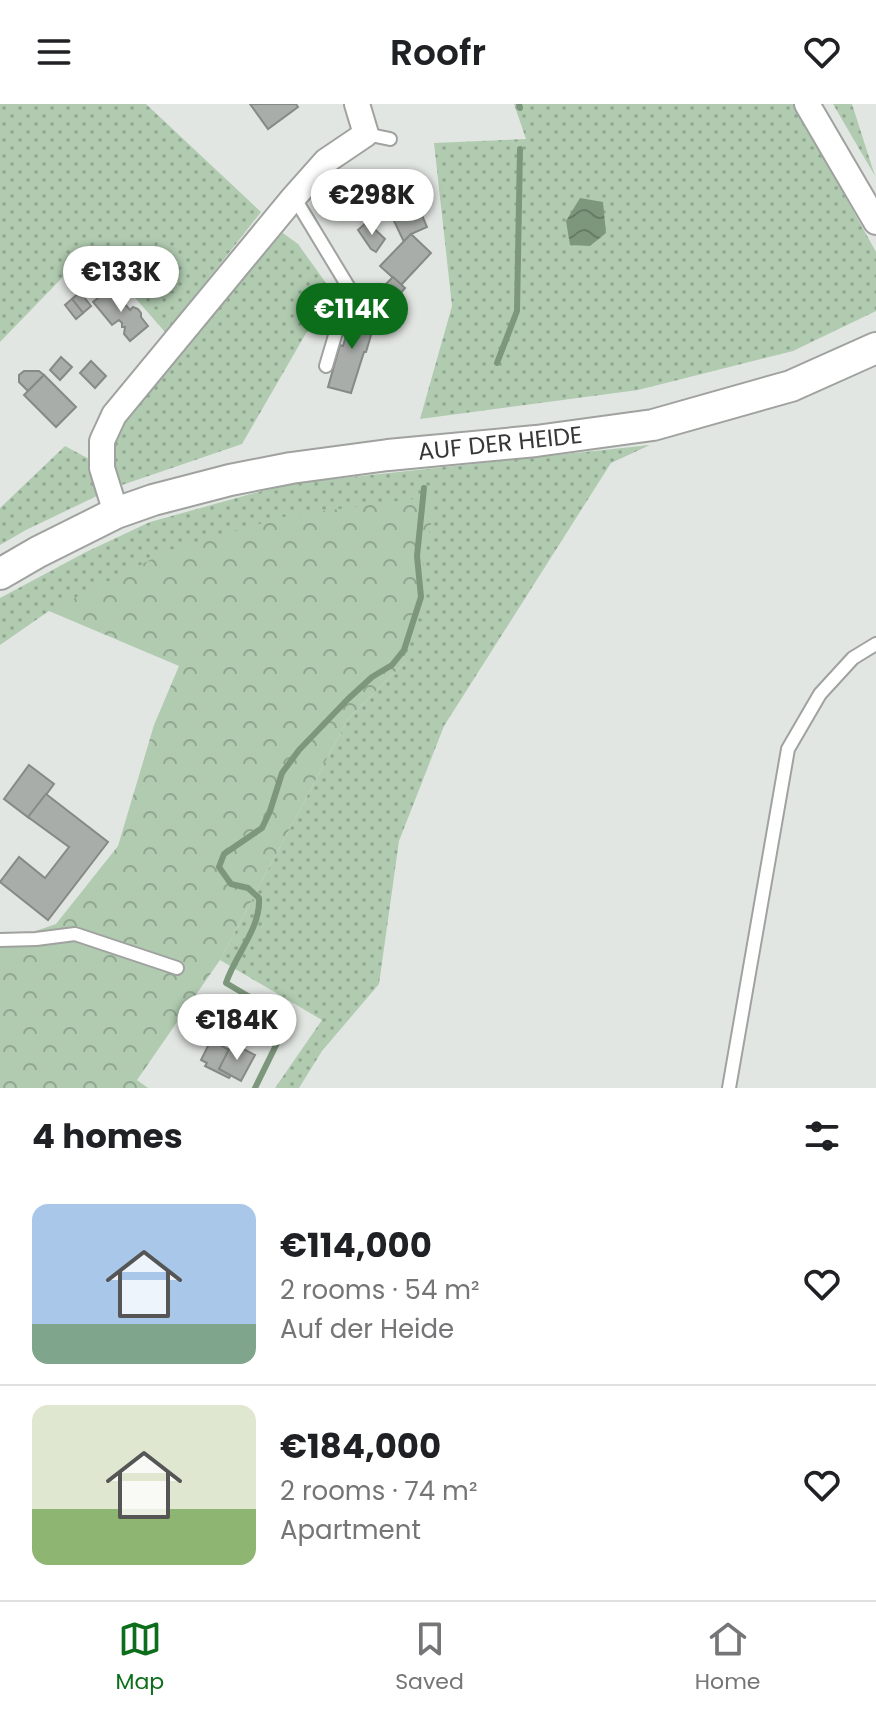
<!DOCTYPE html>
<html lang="en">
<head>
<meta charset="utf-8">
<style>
  :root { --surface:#fff; --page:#f6f6f6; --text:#202124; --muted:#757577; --line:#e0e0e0; --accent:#0c6e1b }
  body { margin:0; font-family:Poppins,sans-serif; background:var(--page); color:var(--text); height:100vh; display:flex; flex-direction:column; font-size:30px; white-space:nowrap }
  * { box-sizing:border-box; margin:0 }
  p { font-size:26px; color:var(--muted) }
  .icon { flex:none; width:44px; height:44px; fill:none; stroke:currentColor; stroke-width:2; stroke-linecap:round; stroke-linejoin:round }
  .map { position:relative; height:984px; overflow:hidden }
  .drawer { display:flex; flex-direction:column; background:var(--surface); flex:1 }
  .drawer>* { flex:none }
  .price { position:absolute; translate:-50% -68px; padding:0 18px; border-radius:28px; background:#fff; color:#222; font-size:26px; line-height:52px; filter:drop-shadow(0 2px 4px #0008) }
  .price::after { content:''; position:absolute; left:50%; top:48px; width:24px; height:18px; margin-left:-12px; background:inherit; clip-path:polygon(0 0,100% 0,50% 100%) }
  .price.current { background:var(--accent); color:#fff }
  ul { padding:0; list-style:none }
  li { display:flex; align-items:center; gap:24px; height:200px; padding:0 32px }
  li+li { border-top:2px solid var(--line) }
  li span { display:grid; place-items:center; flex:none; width:224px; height:160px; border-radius:16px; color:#555 }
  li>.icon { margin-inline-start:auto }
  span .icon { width:96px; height:96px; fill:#fffc; stroke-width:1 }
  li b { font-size:34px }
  h2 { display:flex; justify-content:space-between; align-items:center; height:96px; padding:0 32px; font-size:34px }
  header { display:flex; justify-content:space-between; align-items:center; height:104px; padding:0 32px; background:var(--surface); font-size:36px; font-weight:600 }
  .tab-bar { display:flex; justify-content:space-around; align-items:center; height:112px; border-top:2px solid var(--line); background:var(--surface); font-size:22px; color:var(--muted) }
  .tab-bar a { display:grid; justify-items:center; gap:4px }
  .tab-bar .current { color:var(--accent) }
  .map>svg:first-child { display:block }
</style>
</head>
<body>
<header><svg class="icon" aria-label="menu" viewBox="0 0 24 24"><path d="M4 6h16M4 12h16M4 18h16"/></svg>Roofr<svg class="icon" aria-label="heart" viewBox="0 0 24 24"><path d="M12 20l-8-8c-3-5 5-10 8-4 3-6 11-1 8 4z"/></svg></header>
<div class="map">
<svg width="876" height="984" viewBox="0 0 876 984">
  <defs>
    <pattern id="grass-dots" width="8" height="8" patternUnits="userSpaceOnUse" patternTransform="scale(2)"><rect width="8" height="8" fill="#b0cbb0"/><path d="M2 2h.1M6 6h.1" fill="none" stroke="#90a690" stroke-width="1.8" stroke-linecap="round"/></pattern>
    <pattern id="forest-crowns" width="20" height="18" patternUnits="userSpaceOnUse" patternTransform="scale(2)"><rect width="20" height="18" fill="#b0cbb0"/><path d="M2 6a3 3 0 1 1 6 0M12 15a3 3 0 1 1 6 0" fill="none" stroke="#90a690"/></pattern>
    <pattern id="water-waves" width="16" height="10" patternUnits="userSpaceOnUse" patternTransform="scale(2)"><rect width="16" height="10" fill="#7c977c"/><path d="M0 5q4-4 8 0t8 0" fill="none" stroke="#667c66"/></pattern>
  </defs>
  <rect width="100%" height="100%" fill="#e2e6e2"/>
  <g fill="url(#grass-dots)">
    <path d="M0 0H146L261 108 166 229 91 144 0 238Z"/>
    <path d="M514 0H794L876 148V207L793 247 638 286 420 315 452 202 434 39 526 35Z"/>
    <path d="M833 0H852L875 72Z"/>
    <path d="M276 124 298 140 331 186 242 340 122 381C110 353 112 339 127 313Z"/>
    <path d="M650 341 611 359 444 622 399 737 379 880 322 947 299 984H275L322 916 220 856 348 615 406 557 49 507 0 541V494L86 448 150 418 287 380Z"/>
    <path d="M65 342 91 356 101 390 26 426 0 441V404Z"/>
  </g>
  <path fill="url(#forest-crowns)" d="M436 392 406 557 348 615 220 856 137 976 148 984H0V837L12 835 56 820 118 742 154 621 179 562 49 507 170 446 287 412Z"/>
  <path fill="url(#water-waves)" d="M580 94 603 98 606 129 590 142 570 141 566 117Z"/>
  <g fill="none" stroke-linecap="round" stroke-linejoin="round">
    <g stroke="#7c977c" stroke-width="6">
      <path d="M519 0 520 4"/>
      <path d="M497 259 517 207 520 45"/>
      <path d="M255 984 283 927 287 915 281 907 248 892 226 879C235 851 261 824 259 794L248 784 231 780 219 763 224 750 262 724 270 707 282 669 299 646 348 595 372 573 392 561 404 546 421 493 417 452 424 384"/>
    </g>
  </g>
  <g fill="#a9ada9" stroke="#868a86" stroke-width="2">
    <path d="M250 0H296L298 3 268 25Z"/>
    <path d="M405 82 408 91 386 100 383 91Z"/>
    <path d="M408 91 417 111 421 109 427 123 411 130 404 138 386 100Z"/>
    <path d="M367 118 385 135 376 148 371 145 358 126Z"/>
    <path d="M411 130 431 149 401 181 380 162Z"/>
    <path d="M393 173 405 184 394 197 381 185Z"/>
    <path d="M111 184 130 206 133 203 138 205 141 209V213L148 222 130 237 124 230 125 223H122V219L119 216 112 221 93 198Z"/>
    <path d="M80 188 91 202 83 209 72 195Z"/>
    <path d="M72 195 83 209 76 215 65 201Z"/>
    <path d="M354 205 377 211 366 248H364L351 289 328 283 340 241 343 242Z"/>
    <path d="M61 253 72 263 60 276 50 266Z"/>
    <path d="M91 257 106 272 95 284 80 269Z"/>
    <path d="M24 267H39L44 271 28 287 19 278V271Z"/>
    <path d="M44 271 76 303 56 323 24 291Z"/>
    <path d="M29 661 54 680 29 714 4 695Z"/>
    <path d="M46 690 108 738 48 816 0 778 19 753 45 774 69 743 28 713Z"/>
    <path d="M211 936 229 946 219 965 231 971 229 974 205 962 207 959 201 956Z"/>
    <path d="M232 939 255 951 241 977 219 965Z"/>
  </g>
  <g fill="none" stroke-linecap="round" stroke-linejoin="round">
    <defs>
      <g id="service">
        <path d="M366 30 390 35"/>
        <path d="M294 93 349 184 326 262"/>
        <path d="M0 836 36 835 75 830 177 864"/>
        <path d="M729 984 788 645 820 590 853 554 876 540"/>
      </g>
      <g id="minor">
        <path d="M807 0 876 118"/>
        <path d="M116 409 102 364V337L114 311 294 93 326 57 366 30 357 0"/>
      </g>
      <path id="tertiary" d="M0 470 38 448 116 409 153 396 230 376 291 364 388 351 536 337 653 321 791 282 876 244"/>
    </defs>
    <use href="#service" stroke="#9fa29f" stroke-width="16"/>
    <use href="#minor" stroke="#9fa29f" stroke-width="28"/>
    <use href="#tertiary" stroke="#9fa29f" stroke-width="34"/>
    <use href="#service" stroke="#fff" stroke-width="12"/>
    <use href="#minor" stroke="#fff" stroke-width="24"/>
    <use href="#tertiary" stroke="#fff" stroke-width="30"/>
  </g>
  <g text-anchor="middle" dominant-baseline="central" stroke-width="6" stroke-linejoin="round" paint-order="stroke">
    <g font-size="24" fill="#363836" stroke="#fff">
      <text transform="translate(500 339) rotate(-6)">AUF DER HEIDE</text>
    </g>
  </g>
</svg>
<b class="price" style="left:372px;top:133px">€298K</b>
<b class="price" style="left:121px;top:210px">€133K</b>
<b class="price current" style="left:352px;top:247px">€114K</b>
<b class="price" style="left:237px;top:958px">€184K</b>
</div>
<section class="drawer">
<h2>4 homes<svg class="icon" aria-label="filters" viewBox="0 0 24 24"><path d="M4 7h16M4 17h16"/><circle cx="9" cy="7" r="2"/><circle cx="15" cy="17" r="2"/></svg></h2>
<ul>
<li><span style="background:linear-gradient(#a9c7e8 75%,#7fa58c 0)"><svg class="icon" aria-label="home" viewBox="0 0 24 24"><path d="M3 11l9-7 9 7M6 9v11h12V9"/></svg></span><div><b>€114,000</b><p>2 rooms · 54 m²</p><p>Auf der Heide</p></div><svg class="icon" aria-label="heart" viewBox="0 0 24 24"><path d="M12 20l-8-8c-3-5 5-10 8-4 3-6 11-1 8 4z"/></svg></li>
<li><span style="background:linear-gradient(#dfe7d0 65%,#8fb573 0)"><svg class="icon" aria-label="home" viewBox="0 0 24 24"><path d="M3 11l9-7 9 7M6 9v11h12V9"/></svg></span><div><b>€184,000</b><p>2 rooms · 74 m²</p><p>Apartment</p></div><svg class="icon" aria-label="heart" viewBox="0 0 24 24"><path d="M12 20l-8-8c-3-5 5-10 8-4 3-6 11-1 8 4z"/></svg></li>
</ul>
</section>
<nav class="tab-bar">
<a class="current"><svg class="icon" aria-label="map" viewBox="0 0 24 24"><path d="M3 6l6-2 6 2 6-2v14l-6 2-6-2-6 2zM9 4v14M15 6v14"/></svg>Map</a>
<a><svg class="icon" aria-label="saved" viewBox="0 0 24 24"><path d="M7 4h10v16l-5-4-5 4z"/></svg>Saved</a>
<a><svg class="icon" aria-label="home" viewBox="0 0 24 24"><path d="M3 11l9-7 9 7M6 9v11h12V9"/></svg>Home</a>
</nav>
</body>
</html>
